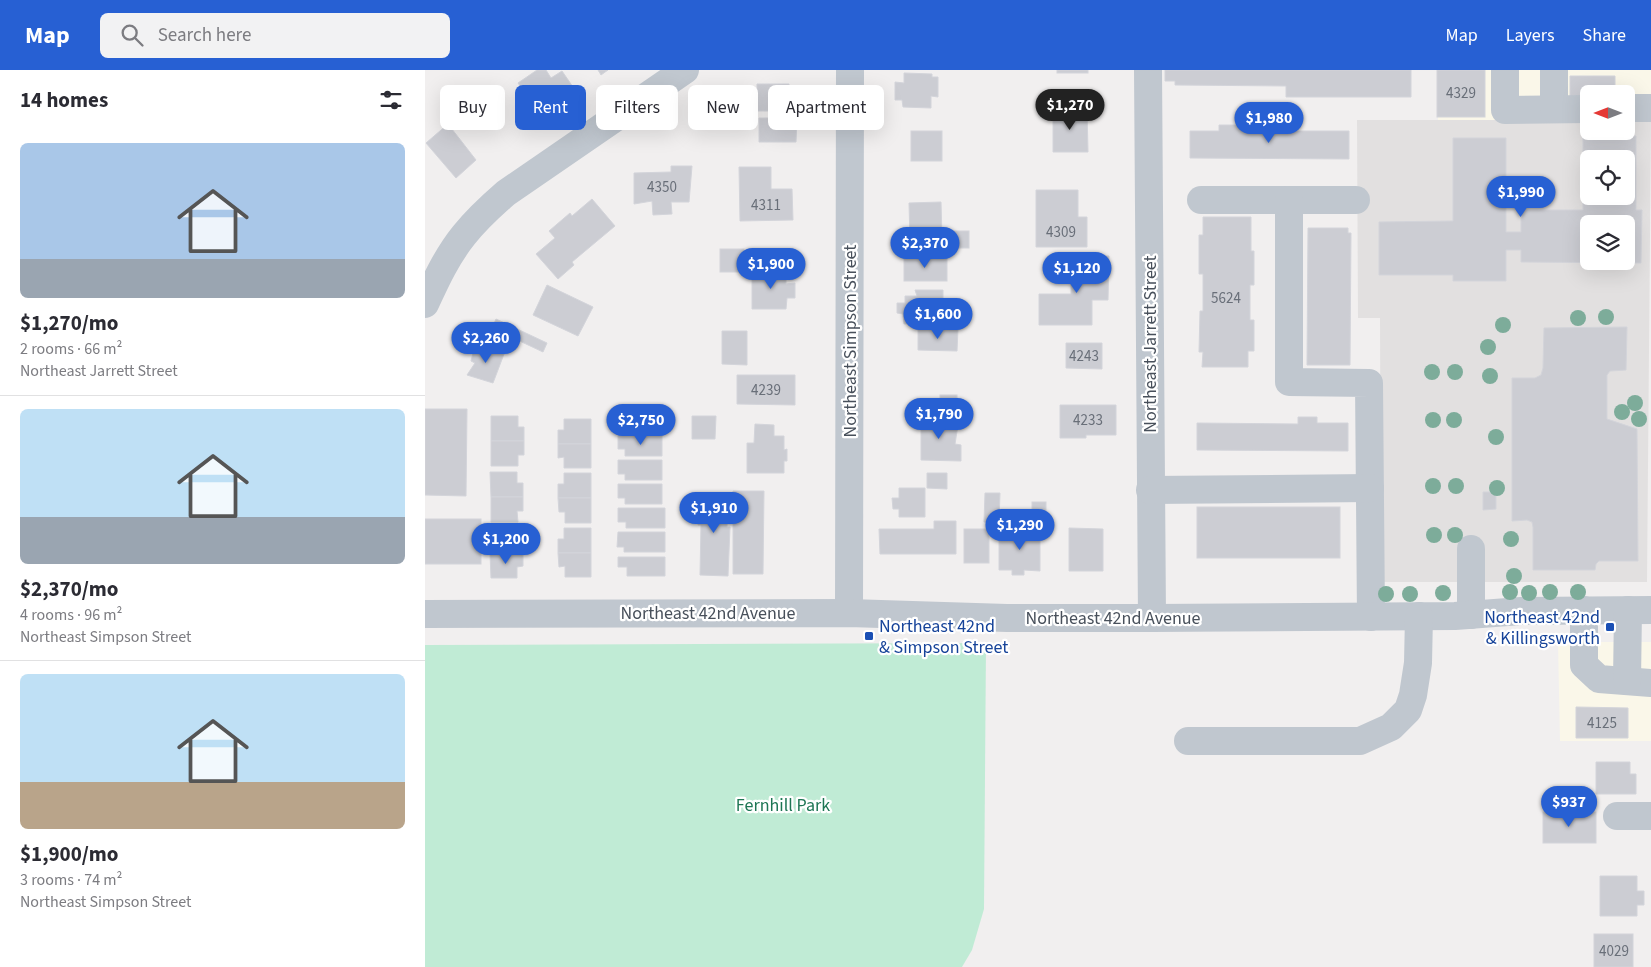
<!DOCTYPE html>
<html lang="en">
<head>
<meta charset="utf-8">
<style>
  :root { --surface:#fff; --page:#f2f2f3; --text:#2b2b33; --muted:#7c7c81; --line:#e1e1e2; --accent:#2760d3 }
  body { margin:0; font-family:"Source Sans 3",sans-serif; background:var(--page); color:var(--text); height:100vh; display:flex; flex-direction:column; font-size:19px; white-space:nowrap }
  * { box-sizing:border-box; margin:0 }
  p { font-size:16px; color:var(--muted) }
  .icon { flex:none; width:28px; height:28px; fill:none; stroke:currentColor; stroke-width:2; stroke-linecap:round; stroke-linejoin:round }
  .map { position:relative; flex:1; overflow:hidden }
  .details { display:flex; flex-direction:column; background:var(--surface); width:425px }
  .details>* { flex:none }
  .hud { position:absolute; left:15px; top:15px; width:475px; height:45px; display:flex; gap:10px }
  .needle { width:32px; rotate:270deg }
  .fabs { position:absolute; left:1155px; top:15px; display:grid; gap:10px }
  .fabs a { display:grid; place-items:center; width:55px; height:55px; border-radius:8px; background:var(--surface); box-shadow:0 5px 20px #0002; font-size:25px }
  .price { position:absolute; translate:-50% -42px; padding:0 11px; border-radius:18px; background:var(--accent); color:#fff; font-size:16px; line-height:32px; filter:drop-shadow(0 1px 2px #0008) }
  .price::after { content:''; position:absolute; left:50%; top:30px; width:15px; height:11px; margin-left:-8px; background:inherit; clip-path:polygon(0 0,100% 0,50% 100%) }
  .price.selected { background:#222; color:#fff }
  ul { padding:0; list-style:none }
  li { display:grid; align-content:center; gap:10px; height:265px; padding:0 20px }
  li+li { border-top:1px solid var(--line) }
  li span { display:grid; place-items:center; height:155px; border-radius:8px; color:#555 }
  li>.icon { margin-inline-start:auto }
  span .icon { width:90px; height:90px; fill:#fffc; stroke-width:1 }
  li b { font-size:21px }
  h2 { display:flex; justify-content:space-between; align-items:center; height:60px; padding:0 20px; font-size:21px }
  .chip { padding:0 18px; border-radius:8px; background:var(--surface); box-shadow:0 5px 20px #0002; font-size:18px; line-height:45px }
  .chip.selected { background:var(--accent); color:#fff }
  header { display:flex; align-items:center; gap:30px; box-sizing:border-box; height:70px; padding:0 25px; background:var(--accent); color:#fff }
  header strong { font-size:24px }
  nav { display:flex; gap:28px; margin-inline-start:auto; font-size:18px }
  .search { width:350px; height:45px; background:var(--page); display:flex; align-items:center; gap:12px; box-sizing:border-box; padding:0 18px; border-radius:8px; color:var(--muted); font-size:19px }
  main { display:flex; flex:1; min-height:0 }
  .map>svg:first-child { display:block }
</style>
</head>
<body>
<header>
<strong>Map</strong>
<div class="search"><svg class="icon" aria-label="search" viewBox="0 0 24 24"><circle cx="10" cy="10" r="6"/><path d="M15 15l6 6"/></svg>Search here</div>
<nav><a>Map</a><a>Layers</a><a>Share</a></nav>
</header>
<main>
<section class="details">
<h2>14 homes<svg class="icon" aria-label="filters" viewBox="0 0 24 24"><path d="M4 7h16M4 17h16"/><circle cx="9" cy="7" r="2"/><circle cx="15" cy="17" r="2"/></svg></h2>
<ul>
<li><span style="background:linear-gradient(#a9c7e8 75%,#9aa5b1 0)"><svg class="icon" aria-label="home" viewBox="0 0 24 24"><path d="M3 11l9-7 9 7M6 9v11h12V9"/></svg></span><div><b>$1,270/mo</b><p>2 rooms · 66 m²</p><p>Northeast Jarrett Street</p></div></li>
<li><span style="background:linear-gradient(#bfe0f5 70%,#9aa5b1 0)"><svg class="icon" aria-label="home" viewBox="0 0 24 24"><path d="M3 11l9-7 9 7M6 9v11h12V9"/></svg></span><div><b>$2,370/mo</b><p>4 rooms · 96 m²</p><p>Northeast Simpson Street</p></div></li>
<li><span style="background:linear-gradient(#bfe0f5 70%,#b9a48a 0)"><svg class="icon" aria-label="home" viewBox="0 0 24 24"><path d="M3 11l9-7 9 7M6 9v11h12V9"/></svg></span><div><b>$1,900/mo</b><p>3 rooms · 74 m²</p><p>Northeast Simpson Street</p></div></li>
</ul>
</section>
<div class="map">
<svg width="1226" height="897" viewBox="0 0 1226 897">
  <rect width="100%" height="100%" fill="#f1efef"/>
  <g fill="#faf7e9">
    <path d="M1013 0H1226V49L1201 50V24H1164V50H1013Z"/>
    <path d="M1133 572H1226V671H1135Z"/>
  </g>
  <path fill="#e2e0e0" fill-rule="evenodd" d="M1226 49 1222 512H956L955 248H933L932 50H1164V61H1201V50ZM1164 89H1201V126H1164ZM1164 154H1201V191H1164Z"/>
  <path fill="#c0ebd5" d="M561 573 559 839 547 880 537 897H0V575Z"/>
  <g fill="#cccdd3" stroke="#d3d4da" fill-rule="evenodd">
    <path d="M112 0H121L126 8 137 1 150 20 141 27 143 30 136 34 134 30 114 44 93 13Z"/>
    <path d="M173 0H183L176 5Z"/>
    <rect x="632" y="0" width="31" height="3"/>
    <path d="M740 0H986V27H861V16L750 15V11H740Z"/>
    <rect x="1012" y="0" width="48" height="47"/>
    <path d="M479 3 507 4V7H513V27L506 26V38L478 37 477 30H470V12L479 13Z"/>
    <path d="M1145 6H1190V24H1164V38H1145Z"/>
    <path d="M332 14H364V22L372 23V41H365V48H372L371 72H334V48H344V41H332Z"/>
    <path d="M276 28 300 29V48H276Z"/>
    <path d="M628 39H662L663 82H628Z"/>
    <path d="M23 54 51 90 31 108 1 73Z"/>
    <path d="M794 55H820V61H924V89L765 88V61H794Z"/>
    <rect x="486" y="61" width="31" height="30"/>
    <path d="M1158 66H1211V140H1217L1216 193 1096 192V180H1081V211H1028V205H954V152L1028 151V68H1081V162H1096V140H1158ZM1164 89H1201V126H1164ZM1164 154H1201V191H1164Z"/>
    <path d="M246 96H267L264 132H246L247 144 228 145 227 131 209 134V103L246 102Z"/>
    <path d="M314 97H346V119H367L368 150 315 151Z"/>
    <path d="M611 120H653V147H662V177H611Z"/>
    <path d="M167 129 190 156 147 192 149 195 133 209 111 184 130 168 124 161 145 143 147 146Z"/>
    <path d="M516 132 517 168 502 169V173L482 174V171L485 170 484 133Z"/>
    <path d="M778 147H826V181H829V215H825V250H829V281H823V297H777L778 282H774L775 241H778V204H774V165H778Z"/>
    <path d="M883 158H923V163H926L925 295H882Z"/>
    <rect x="521" y="161" width="23" height="17"/>
    <rect x="295" y="179" width="24" height="23"/>
    <path d="M646 186H684L683 230H667V255H614V224H646Z"/>
    <rect x="479" y="187" width="43" height="24"/>
    <path d="M327 201H361V214L370 213V228H362L361 239H327Z"/>
    <path d="M122 215 168 237 153 266 108 245Z"/>
    <path d="M490 220H518V252L479 254 478 244 472 243V233H480V226H492Z"/>
    <path d="M71 249 122 273 118 282 67 258Z"/>
    <path d="M1202 257 1201 300 1185 301 1182 305V349L1212 359 1213 491H1174L1171 494 1170 500H1108V457L1107 452 1102 450 1087 451V308H1110L1116 305 1118 298 1119 258Z"/>
    <path d="M493 259H533L532 281 493 280Z"/>
    <path d="M297 261H322V295L297 294Z"/>
    <path d="M641 273H677V299L641 298Z"/>
    <path d="M59 274 79 284 68 313 42 305 50 293 46 291 49 279 54 282Z"/>
    <path d="M312 305H370V335L312 334Z"/>
    <rect x="515" y="325" width="17" height="15"/>
    <path d="M635 335H691V365H661V368H635Z"/>
    <path d="M0 339H42L41 426 0 425Z"/>
    <path d="M193 342H236L237 362H200V356H193Z"/>
    <path d="M66 346H93V357H99V371H66Z"/>
    <path d="M267 346H291L290 369H267Z"/>
    <path d="M873 347H892V353H923V381L772 380V353L873 354Z"/>
    <path d="M496 348H525L524 355H533L530 374 536 375V391L496 390Z"/>
    <path d="M139 349H166V374H133V360H139Z"/>
    <path d="M330 354 349 355V366H359V380L362 379V391H359V403H322V373H329Z"/>
    <path d="M193 366H237V386H200V379H193Z"/>
    <path d="M66 371H99V385H93V396H66Z"/>
    <path d="M133 374H166V398H139V387L133 388Z"/>
    <path d="M193 390H237V410H200V404H193Z"/>
    <path d="M65 402H92V413H98V427H66Z"/>
    <path d="M139 403H166V428H133V414H139Z"/>
    <path d="M502 403H522V419L502 418Z"/>
    <path d="M193 414H237V434H200V428H193Z"/>
    <path d="M474 418H500V447H474V439H468L467 428H474Z"/>
    <path d="M308 421H339L338 504H308Z"/>
    <path d="M1058 422H1071V439L1058 440Z"/>
    <path d="M274 423 303 424 302 457H305L303 506 275 505 276 455H273Z"/>
    <path d="M560 423H575L574 452H559Z"/>
    <path d="M66 427H98V441H92L93 452H66Z"/>
    <path d="M133 428H166V453H140V442H134Z"/>
    <rect x="607" y="432" width="14" height="21"/>
    <rect x="772" y="437" width="143" height="51"/>
    <path d="M193 438H240V458H201V452H193Z"/>
    <rect x="0" y="449" width="56" height="45"/>
    <path d="M509 451H531V484H455L454 459H509Z"/>
    <path d="M65 458H92V469H98V483H65Z"/>
    <path d="M139 458H166V483H133V469H139Z"/>
    <path d="M644 458 678 459V501H644Z"/>
    <rect x="539" y="459" width="25" height="34"/>
    <path d="M574 461H615V501L599 500V505H587V500H574Z"/>
    <path d="M193 462H240V482H199V477H192Z"/>
    <path d="M65 483H98V496L92 497V508H66Z"/>
    <path d="M133 483H166V507H140V496L134 497Z"/>
    <path d="M193 487H240V506H202V497H193Z"/>
    <path d="M1151 637 1203 638V668H1151Z"/>
    <path d="M1171 692H1205V704H1211V724H1171Z"/>
    <rect x="1118" y="742" width="53" height="31"/>
    <path d="M1175 806H1212V821H1219V835H1212V846H1175Z"/>
    <rect x="1169" y="864" width="39" height="33"/>
  </g>
  <g fill="none" stroke-linecap="round" stroke-linejoin="round">
    <g stroke="#c0c7cf" stroke-width="28">
      <path d="M723 0 727 548"/>
      <path d="M1080 0V40L1164 39"/>
      <path d="M1129 0V39"/>
      <path d="M1201 38H1226"/>
      <path d="M776 130H931"/>
      <path d="M864 130V312L944 313 946 547"/>
      <path d="M0 234C11 210 22 186 39 165 51 150 66 136 81 123L260 0"/>
      <path d="M725 420 945 418"/>
      <path d="M1046 479V545"/>
      <path d="M1159 540V595L1174 609 1226 613"/>
      <path d="M424 543 425 0"/>
      <path d="M0 544 424 543 582 548H727L1030 546 1096 541 1226 540"/>
      <path d="M1202 611 1203 540"/>
      <path d="M763 671H935L966 657 983 640 988 625 993 593 994 546"/>
      <path d="M1192 746H1226"/>
    </g>
  </g>
  <g fill="#7dac9a">
    <circle cx="1181" cy="247" r="8"/>
    <circle cx="1153" cy="248" r="8"/>
    <circle cx="1078" cy="255" r="8"/>
    <circle cx="1063" cy="277" r="8"/>
    <circle cx="1007" cy="302" r="8"/>
    <circle cx="1030" cy="302" r="8"/>
    <circle cx="1065" cy="306" r="8"/>
    <circle cx="1210" cy="333" r="8"/>
    <circle cx="1197" cy="342" r="8"/>
    <circle cx="1214" cy="349" r="8"/>
    <circle cx="1008" cy="350" r="8"/>
    <circle cx="1029" cy="350" r="8"/>
    <circle cx="1071" cy="367" r="8"/>
    <circle cx="1008" cy="416" r="8"/>
    <circle cx="1031" cy="416" r="8"/>
    <circle cx="1072" cy="418" r="8"/>
    <circle cx="1009" cy="465" r="8"/>
    <circle cx="1030" cy="465" r="8"/>
    <circle cx="1086" cy="469" r="8"/>
    <circle cx="1089" cy="506" r="8"/>
    <circle cx="1085" cy="522" r="8"/>
    <circle cx="1125" cy="522" r="8"/>
    <circle cx="1153" cy="522" r="8"/>
    <circle cx="1018" cy="523" r="8"/>
    <circle cx="1104" cy="523" r="8"/>
    <circle cx="961" cy="524" r="8"/>
    <circle cx="985" cy="524" r="8"/>
  </g>
  <g fill="#1a4fb4" stroke="#fff" stroke-width="2">
    <rect x="1180" y="552" width="10" height="10" rx="2.5"/>
    <rect x="439" y="561" width="10" height="10" rx="2.5"/>
  </g>
  <g text-anchor="middle" dominant-baseline="central" stroke-width="4.5" stroke-linejoin="round" paint-order="stroke">
    <g font-size="15" fill="#696f79">
      <text x="1036" y="23">4329</text>
      <text x="237" y="117">4350</text>
      <text x="341" y="135">4311</text>
      <text x="636" y="162">4309</text>
      <text x="801" y="228">5624</text>
      <text x="659" y="286">4243</text>
      <text x="341" y="320">4239</text>
      <text x="663" y="350">4233</text>
      <text x="1177" y="653">4125</text>
      <text x="1189" y="881">4029</text>
    </g>
    <g font-size="18" fill="#48505b" stroke="#fff">
      <text transform="translate(425 271) rotate(-90)">Northeast Simpson Street</text>
      <text transform="translate(725 274) rotate(-90)">Northeast Jarrett Street</text>
      <text x="283" y="543">Northeast 42nd Avenue</text>
      <text x="688" y="548">Northeast 42nd Avenue</text>
    </g>
    <g font-size="18" fill="#164399" stroke="#fff" text-anchor="end">
      <text x="1175" y="547">Northeast 42nd<tspan x="1175" dy="21">&amp; Killingsworth</tspan></text>
      <text x="454" y="556" text-anchor="start">Northeast 42nd<tspan x="454" dy="21">&amp; Simpson Street</tspan></text>
    </g>
    <g font-size="18" fill="#1e7654" stroke="#fff">
      <text x="358" y="735">Fernhill Park</text>
    </g>
  </g>
</svg>
<div class="fabs">
<a><svg class="needle" viewBox="-14 -14 28 28"><path d="M0-13l5 13h-10z" fill="#e53935"/><path d="M0 13l5-13h-10z" fill="#7c7c81"/></svg></a>
<a><svg class="icon" aria-label="locate" viewBox="0 0 24 24"><circle cx="12" cy="12" r="6"/><path d="M12 2v4M12 18v4M2 12h4M18 12h4"/></svg></a>
<a><svg class="icon" aria-label="layers" viewBox="0 0 24 24"><path d="M12 4l9 5-9 5-9-5zM3 14l9 5 9-5"/></svg></a>
</div>
<b class="price selected" style="left:645px;top:61px">$1,270</b>
<b class="price" style="left:844px;top:74px">$1,980</b>
<b class="price" style="left:1096px;top:148px">$1,990</b>
<b class="price" style="left:500px;top:199px">$2,370</b>
<b class="price" style="left:346px;top:220px">$1,900</b>
<b class="price" style="left:652px;top:224px">$1,120</b>
<b class="price" style="left:513px;top:270px">$1,600</b>
<b class="price" style="left:61px;top:294px">$2,260</b>
<b class="price" style="left:514px;top:370px">$1,790</b>
<b class="price" style="left:216px;top:376px">$2,750</b>
<b class="price" style="left:289px;top:464px">$1,910</b>
<b class="price" style="left:595px;top:481px">$1,290</b>
<b class="price" style="left:81px;top:495px">$1,200</b>
<b class="price" style="left:1144px;top:758px">$937</b>
<div class="hud">
<a class="chip">Buy</a>
<a class="chip selected">Rent</a>
<a class="chip">Filters</a>
<a class="chip">New</a>
<a class="chip">Apartment</a>
</div>
</div>
</main>
</body>
</html>
